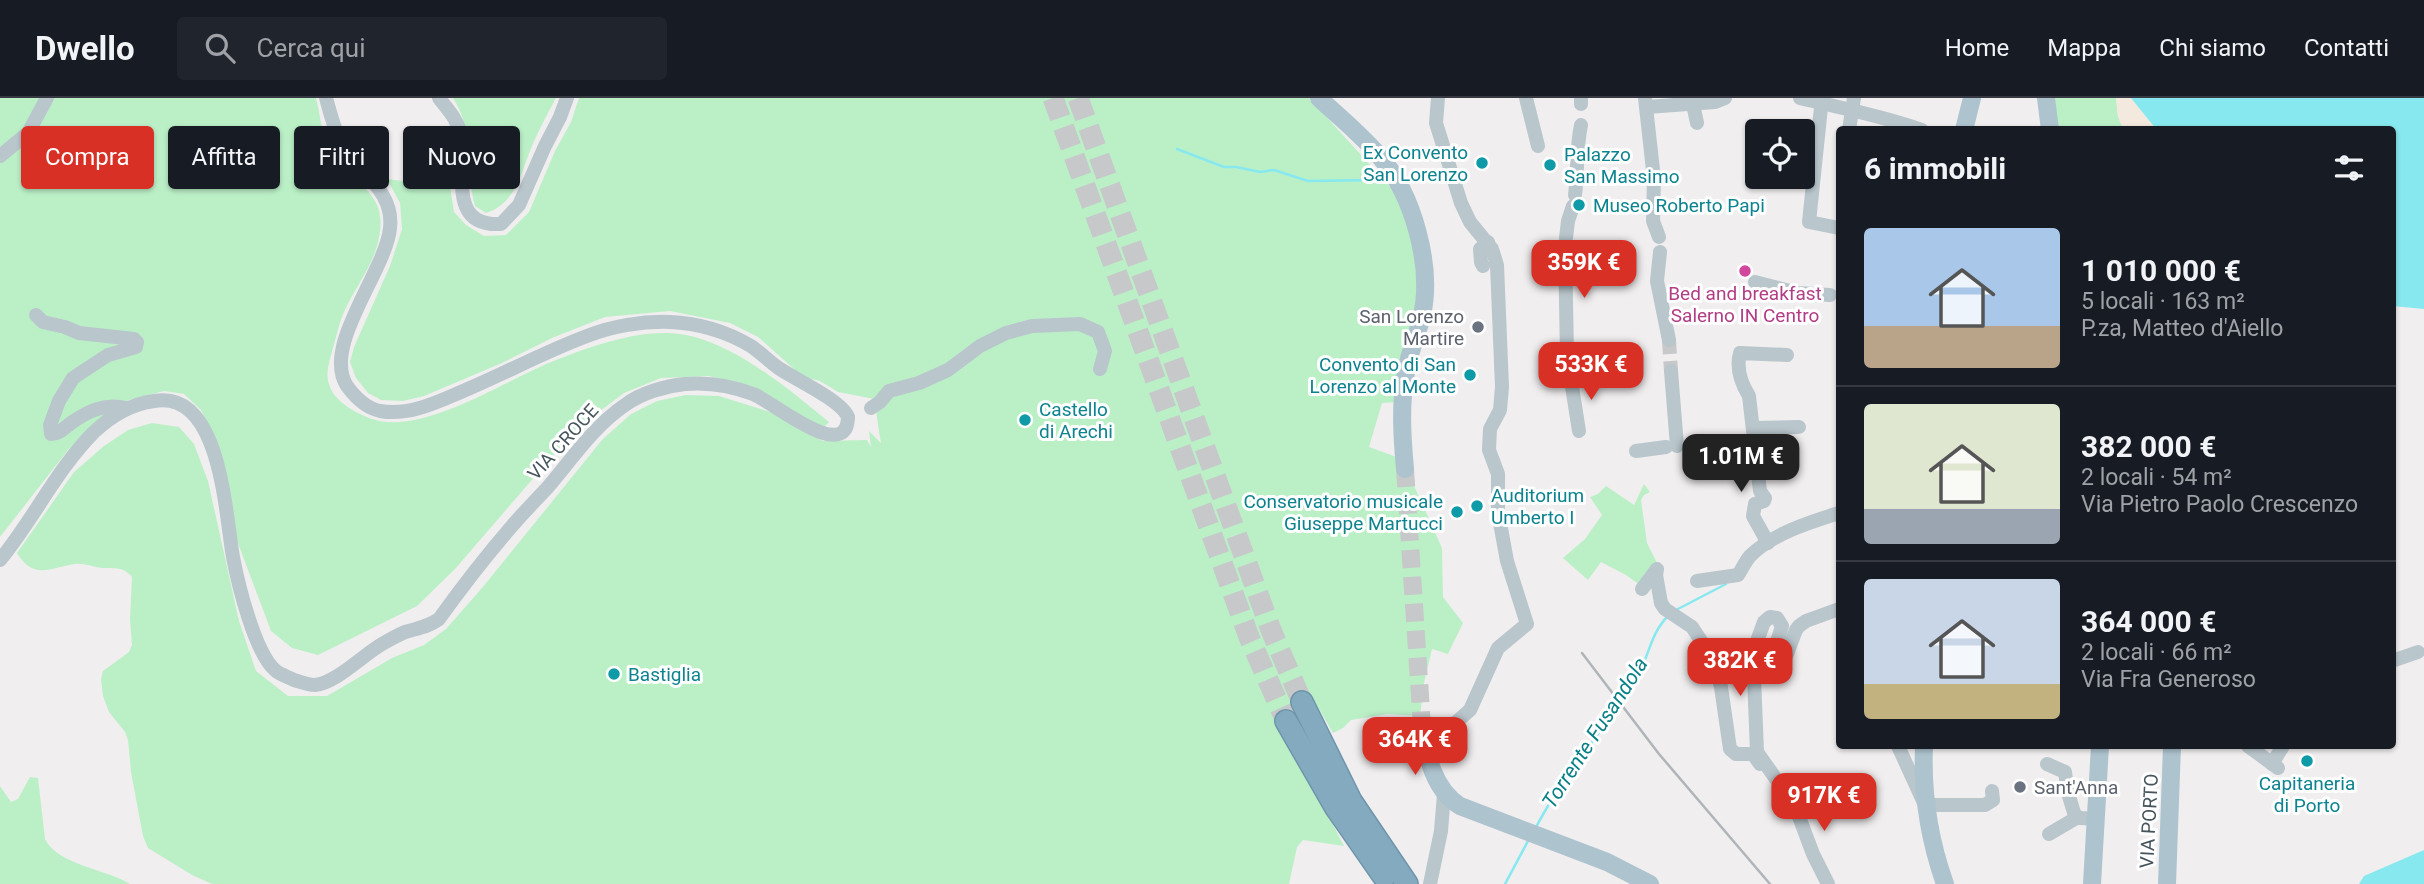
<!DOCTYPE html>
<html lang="it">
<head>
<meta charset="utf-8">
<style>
  :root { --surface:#171b24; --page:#20242c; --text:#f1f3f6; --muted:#9ea1a6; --line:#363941; --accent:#d93025 }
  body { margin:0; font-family:Roboto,sans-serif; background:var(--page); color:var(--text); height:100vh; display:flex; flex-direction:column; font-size:26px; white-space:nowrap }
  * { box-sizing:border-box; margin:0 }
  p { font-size:23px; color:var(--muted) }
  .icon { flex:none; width:38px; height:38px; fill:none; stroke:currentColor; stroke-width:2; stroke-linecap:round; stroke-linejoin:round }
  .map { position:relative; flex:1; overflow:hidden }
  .panel { position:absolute; left:1836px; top:28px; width:560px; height:623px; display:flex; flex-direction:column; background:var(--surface); border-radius:7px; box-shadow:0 2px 5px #0004 }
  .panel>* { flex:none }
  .hud { position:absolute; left:21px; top:28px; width:665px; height:63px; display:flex; gap:14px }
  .tools { position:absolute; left:1745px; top:21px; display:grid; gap:14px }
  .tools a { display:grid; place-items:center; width:70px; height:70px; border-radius:7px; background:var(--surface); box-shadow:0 2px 5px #0004; font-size:35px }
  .price { position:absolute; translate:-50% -60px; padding:0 16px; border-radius:14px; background:var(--accent); color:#fff; font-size:23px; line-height:46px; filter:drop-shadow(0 2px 4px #0008) }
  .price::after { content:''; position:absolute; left:50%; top:42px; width:21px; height:16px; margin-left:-10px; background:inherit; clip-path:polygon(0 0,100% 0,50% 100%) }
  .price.on { background:#222; color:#fff }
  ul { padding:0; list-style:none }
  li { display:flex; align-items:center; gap:21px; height:175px; padding:0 28px }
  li+li { border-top:2px solid var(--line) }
  li span { display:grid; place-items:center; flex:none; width:196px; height:140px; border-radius:7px; color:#555 }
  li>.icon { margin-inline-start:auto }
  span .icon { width:84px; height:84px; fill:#fffc; stroke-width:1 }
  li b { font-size:30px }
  h2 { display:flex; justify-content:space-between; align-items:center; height:84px; padding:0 28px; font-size:30px }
  .pill { padding:0 24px; border-radius:7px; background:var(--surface); box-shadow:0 2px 5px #0004; font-size:24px; line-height:63px }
  .pill.on { background:var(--accent); color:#fff }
  header { display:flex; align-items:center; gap:42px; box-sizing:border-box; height:98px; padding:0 35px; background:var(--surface); border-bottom:2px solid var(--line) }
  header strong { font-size:33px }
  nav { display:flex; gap:38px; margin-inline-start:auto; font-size:24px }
  .search { width:490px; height:63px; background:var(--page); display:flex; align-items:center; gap:18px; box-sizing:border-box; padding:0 24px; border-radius:7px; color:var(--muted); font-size:26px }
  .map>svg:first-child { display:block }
</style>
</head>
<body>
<header>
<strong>Dwello</strong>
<div class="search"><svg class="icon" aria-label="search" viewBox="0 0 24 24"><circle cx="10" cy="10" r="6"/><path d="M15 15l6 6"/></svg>Cerca qui</div>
<nav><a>Home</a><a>Mappa</a><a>Chi siamo</a><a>Contatti</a></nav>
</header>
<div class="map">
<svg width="2424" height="786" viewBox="0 0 2424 786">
  <rect width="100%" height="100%" fill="#f1eeef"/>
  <g fill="#bbf0c7">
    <path d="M0 0H316C320 15 321 33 327 46 347 92 394 87 377 148 370 173 351 195 342 219 338 229 336 240 333 250 330 261 325 275 329 286 332 298 344 307 354 313 364 318 377 324 389 324 439 327 510 280 556 262 592 248 631 234 669 235 726 237 787 290 829 324L824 329 802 322 757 290 709 278 661 280 624 295 575 332 455 471 417 508 318 557 292 550 271 533 236 440 212 334 201 312 184 296 164 293 129 302 95 325 68 352 0 439Z"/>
    <path d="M453 0H556C549 13 542 26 536 39 522 67 519 105 486 115L475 108C465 72 475 33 453 0Z"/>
    <path d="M579 0H1309L1395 94 1413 143 1417 187 1413 231 1400 304 1382 305 1369 349 1402 361 1442 450 1443 499 1463 525 1448 556 1432 551 1424 585 1420 618 1387 616 1351 622 1343 630 1333 635 1311 597 1275 615 1344 748 1303 742 1297 749 1289 786H212L192 777 148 750 143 738 131 674 128 642 125 634 109 614 103 598 101 581 103 573 129 554 132 547 130 521 132 479C123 468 115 471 102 470 93 469 84 465 75 466 50 470 33 482 17 455L74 374 104 348 128 332 152 325 179 329 194 346 208 383 239 523 256 573 288 598H327L392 560 424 547 446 531 482 490 602 342 631 316 657 303 686 297 719 298 780 317 800 332 823 343 867 342 871 349 869 333 881 345C878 330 877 316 874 301L838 294 820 283 803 279 758 239 730 225 670 213 605 219 552 240 502 265 424 298 403 303 381 302 368 295 356 280 350 264 354 249 390 168 402 131 400 105 387 81 411 84 426 76 451 58 450 88 454 114 466 127 484 138 506 137 529 114 555 53 571 24Z"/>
    <path d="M2054 0H2116L2118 18 2123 31H2058Z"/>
    <path d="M1644 386 1650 394 1644 397 1641 402 1647 445 1657 465 1640 487 1626 477 1601 464 1588 482 1563 460 1585 441 1602 417 1590 399 1598 396 1606 388 1634 407Z"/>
    <path d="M30 679 38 680 45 741C58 767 106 771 130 786H0V688L11 704 18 701Z"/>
  </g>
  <path fill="#f3e9de" d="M2116 0H2131L2156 31H2123L2118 18Z"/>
  <g fill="#87e9ef">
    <path d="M2131 0H2424V211L2392 208V32L2156 31Z"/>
    <path d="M2424 752V786H2359L2364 778Z"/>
  </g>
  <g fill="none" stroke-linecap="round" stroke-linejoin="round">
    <g stroke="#87e9ef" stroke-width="2.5">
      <path d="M1177 51 1224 69H1236L1260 74 1274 72 1308 83 1377 82"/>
      <path d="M1676 512 1726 486"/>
      <path d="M1535 731C1563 677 1605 631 1637 579 1649 559 1650 536 1668 518"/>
      <path d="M1505 786 1528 743"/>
    </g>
    <path stroke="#c6c8ca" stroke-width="14" stroke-dasharray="14 7" stroke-linecap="butt" d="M1669 242 1671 273"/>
    <path stroke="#c6c8ca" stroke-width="18" stroke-dasharray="18 9" stroke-linecap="butt" d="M1405 371 1422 628"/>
    <g stroke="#c6c8ca" stroke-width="21" stroke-dasharray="21 10" stroke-linecap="butt">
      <path d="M1053 0 1249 539 1286 623"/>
      <path d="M1078 0 1271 532 1302 604"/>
    </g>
    <defs>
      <g id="highway">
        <path d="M1302 604 1351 703 1407 786"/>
        <path d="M1286 623 1336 710 1384 779"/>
      </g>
    </defs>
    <use href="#highway" stroke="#6f95ab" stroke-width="24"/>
    <g stroke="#b9c6cc" stroke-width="14">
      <path d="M439 0C448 12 458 22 461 37 467 71 446 129 501 126L519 107 545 48 560 19 567 0"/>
      <path d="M1526 0 1538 48"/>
      <path d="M1581 0V6"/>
      <path d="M1645 0 1654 81 1653 123 1659 139"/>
      <path d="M1800 0C1841 10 1883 18 1922 32"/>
      <path d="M1822 0 1809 124 1839 130"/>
      <path d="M1693 6 1697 25"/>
      <path d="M1647 9 1715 4 1725 0"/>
      <path d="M1849 32 1854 0"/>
      <path d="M0 58 28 35 47 0"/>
      <path d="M1575 97C1578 73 1576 51 1581 27"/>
      <path d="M1566 140 1568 123 1573 108"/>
      <path d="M1565 148 1567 257 1579 333"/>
      <path d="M1660 154 1657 183 1669 242"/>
      <path d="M1483 168 1481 164 1480 151 1488 144"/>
      <path d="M1755 184 1798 195 1830 197"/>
      <path d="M36 217 43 224 65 229 79 235 134 241 137 244 136 249 108 257 73 280 59 303 50 327 51 336C60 336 64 330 71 325 88 313 105 305 126 310"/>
      <path d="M1567 257 1586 255"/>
      <path d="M1671 273 1677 348"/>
      <path d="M871 310 880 304 889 293 919 285 948 272 980 248 1006 235 1032 228 1080 226 1098 234 1105 253 1100 271"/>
      <path d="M1753 330 1799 329"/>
      <path d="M1636 353 1666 349"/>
      <path d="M1768 445 1753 418 1755 406 1764 403 1765 400 1760 393 1749 298C1741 285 1736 270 1740 255L1787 257"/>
      <path d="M0 462C33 422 57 371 94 334 111 318 131 306 154 303 221 291 225 415 233 459 238 486 255 555 275 572 280 577 289 579 294 582 301 584 307 587 315 587 336 585 363 557 382 546 389 542 398 537 405 534 418 530 428 529 439 521 462 489 486 458 512 428 523 415 536 402 548 389 572 361 594 328 625 307 641 295 665 288 685 286 707 284 732 288 753 296 769 301 847 368 848 319 842 303 797 282 780 271 770 264 761 255 751 248 727 234 698 225 670 224 643 223 612 228 587 238 544 254 504 276 461 294 435 305 409 318 380 313 366 310 355 299 347 288 321 248 386 173 390 130 394 96 365 78 347 54 336 38 331 18 326 0"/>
      <path d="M1697 483 1738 477C1742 471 1745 464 1750 458 1772 436 1810 424 1839 415"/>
      <path d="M1642 491 1657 471 1656 477 1661 505 1665 511 1692 529 1713 561 1721 589 1730 651 1736 656H1753L1760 666"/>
      <path d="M2392 563 2418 554"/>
      <path d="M1424 643 1446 633 1470 612 1498 550 1527 526 1507 463 1498 414V376L1489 352 1490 331 1500 312 1502 289 1497 167 1492 151 1470 124 1461 105 1436 25 1438 0"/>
      <path d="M1898 648 1925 707H1985L1993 702 1992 693"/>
      <path d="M2248 648 2278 670"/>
      <path d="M2047 666 2065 674 2068 695 2075 718 2081 720 2096 721"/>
      <path d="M2272 666 2283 648"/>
      <path d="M2049 736 2078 719"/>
      <path d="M1430 786 1441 733 1444 696"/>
      <path d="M1828 786 1813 756 1795 708 1757 654 1753 554 1764 524 1770 519 1777 520 1782 528 1772 560 1778 564 1785 561 1796 532 1799 528 1806 523 1839 511"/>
    </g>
    <g stroke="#adc3ce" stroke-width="18">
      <path d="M1319 0C1339 19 1363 38 1381 60 1413 97 1433 168 1422 217 1418 236 1409 254 1406 274 1400 306 1402 338 1405 371"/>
      <path d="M2046 0 2050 32"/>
      <path d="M1964 32 1972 0"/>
      <path d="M1422 628C1427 658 1433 691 1460 708L1607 764 1650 786"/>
      <path d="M1924 648C1922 695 1929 741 1945 786"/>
      <path d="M2092 786 2100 648"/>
      <path d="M2167 786 2172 648"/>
    </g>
    <use href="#highway" stroke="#84aabf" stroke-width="21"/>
    <path stroke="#b0b5b9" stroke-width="2.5" d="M1582 555 1659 656 1770 786"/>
  </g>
  <g fill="#0f9aa8" stroke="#fff" stroke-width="2.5">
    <circle cx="1482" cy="65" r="7"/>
    <circle cx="1550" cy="67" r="7"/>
    <circle cx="1579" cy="107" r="7"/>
    <circle cx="1470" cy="277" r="7"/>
    <circle cx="1025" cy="322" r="7"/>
    <circle cx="1477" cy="408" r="7"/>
    <circle cx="1457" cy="414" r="7"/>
    <circle cx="614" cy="576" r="7"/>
    <circle cx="2307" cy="663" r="7"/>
  </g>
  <circle fill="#d1479c" stroke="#fff" stroke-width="2.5" cx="1745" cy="173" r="7"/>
  <g fill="#6b7280" stroke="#fff" stroke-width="2.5">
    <circle cx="1478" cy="229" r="7"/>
    <circle cx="2020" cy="689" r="7"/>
  </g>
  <g text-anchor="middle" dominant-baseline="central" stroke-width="6" stroke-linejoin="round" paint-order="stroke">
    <g font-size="19" fill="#0d838f" stroke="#fff" text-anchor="start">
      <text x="1468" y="54" text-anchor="end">Ex Convento<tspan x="1468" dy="22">San Lorenzo</tspan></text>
      <text x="1564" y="56">Palazzo<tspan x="1564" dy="22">San Massimo</tspan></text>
      <text x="1593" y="107">Museo Roberto Papi</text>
      <text x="1456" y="266" text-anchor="end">Convento di San<tspan x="1456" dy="22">Lorenzo al Monte</tspan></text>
      <text x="1039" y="311">Castello<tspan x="1039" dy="22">di Arechi</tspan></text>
      <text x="1491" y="397">Auditorium<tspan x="1491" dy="22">Umberto I</tspan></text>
      <text x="1443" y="403" text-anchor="end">Conservatorio musicale<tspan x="1443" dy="22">Giuseppe Martucci</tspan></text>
      <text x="628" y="576">Bastiglia</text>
      <text x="2307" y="685" text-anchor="middle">Capitaneria<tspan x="2307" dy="22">di Porto</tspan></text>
    </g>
    <g font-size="19" fill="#b23c85" stroke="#fff">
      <text x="1745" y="195">Bed and breakfast<tspan x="1745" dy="22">Salerno IN Centro</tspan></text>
    </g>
    <g font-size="19" fill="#5b616d" stroke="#fff" text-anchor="end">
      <text x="1464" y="218">San Lorenzo<tspan x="1464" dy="22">Martire</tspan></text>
      <text x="2034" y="689" text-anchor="start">Sant'Anna</text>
    </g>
    <g font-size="19" fill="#46555c" stroke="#fff">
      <text transform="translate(563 344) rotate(-48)">VIA CROCE</text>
      <text transform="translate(2149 723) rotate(-87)">VIA PORTO</text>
    </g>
    <g font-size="21" font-style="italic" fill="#0a8086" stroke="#fff">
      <text transform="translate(1595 635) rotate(-57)">Torrente Fusandola</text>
    </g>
  </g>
</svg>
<div class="tools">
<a><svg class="icon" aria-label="locate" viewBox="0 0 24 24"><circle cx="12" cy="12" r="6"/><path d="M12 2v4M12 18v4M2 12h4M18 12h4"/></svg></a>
</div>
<b class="price" style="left:1584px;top:202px">359K €</b>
<b class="price" style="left:1591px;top:304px">533K €</b>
<b class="price on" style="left:1741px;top:396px">1.01M €</b>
<b class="price" style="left:1740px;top:600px">382K €</b>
<b class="price" style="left:1415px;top:679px">364K €</b>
<b class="price" style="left:1824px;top:735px">917K €</b>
<div class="hud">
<a class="pill on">Compra</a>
<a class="pill">Affitta</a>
<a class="pill">Filtri</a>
<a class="pill">Nuovo</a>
</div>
<section class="panel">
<h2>6 immobili<svg class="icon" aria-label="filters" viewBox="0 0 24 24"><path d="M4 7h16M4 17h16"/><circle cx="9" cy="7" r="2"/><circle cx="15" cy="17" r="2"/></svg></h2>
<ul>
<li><span style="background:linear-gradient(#a9c7e8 70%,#b9a48a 0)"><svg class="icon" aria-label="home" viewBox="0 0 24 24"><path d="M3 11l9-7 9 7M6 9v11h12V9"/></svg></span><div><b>1 010 000 €</b><p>5 locali · 163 m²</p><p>P.za, Matteo d'Aiello</p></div></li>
<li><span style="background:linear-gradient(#dfe7d0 75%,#9aa5b1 0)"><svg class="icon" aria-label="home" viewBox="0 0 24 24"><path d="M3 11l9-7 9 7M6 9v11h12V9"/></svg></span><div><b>382 000 €</b><p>2 locali · 54 m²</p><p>Via Pietro Paolo Crescenzo</p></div></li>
<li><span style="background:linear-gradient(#c9d6e8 75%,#c2b280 0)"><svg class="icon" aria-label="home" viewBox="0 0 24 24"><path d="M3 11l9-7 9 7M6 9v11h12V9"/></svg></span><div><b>364 000 €</b><p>2 locali · 66 m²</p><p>Via Fra Generoso</p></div></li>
</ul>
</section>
</div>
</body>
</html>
